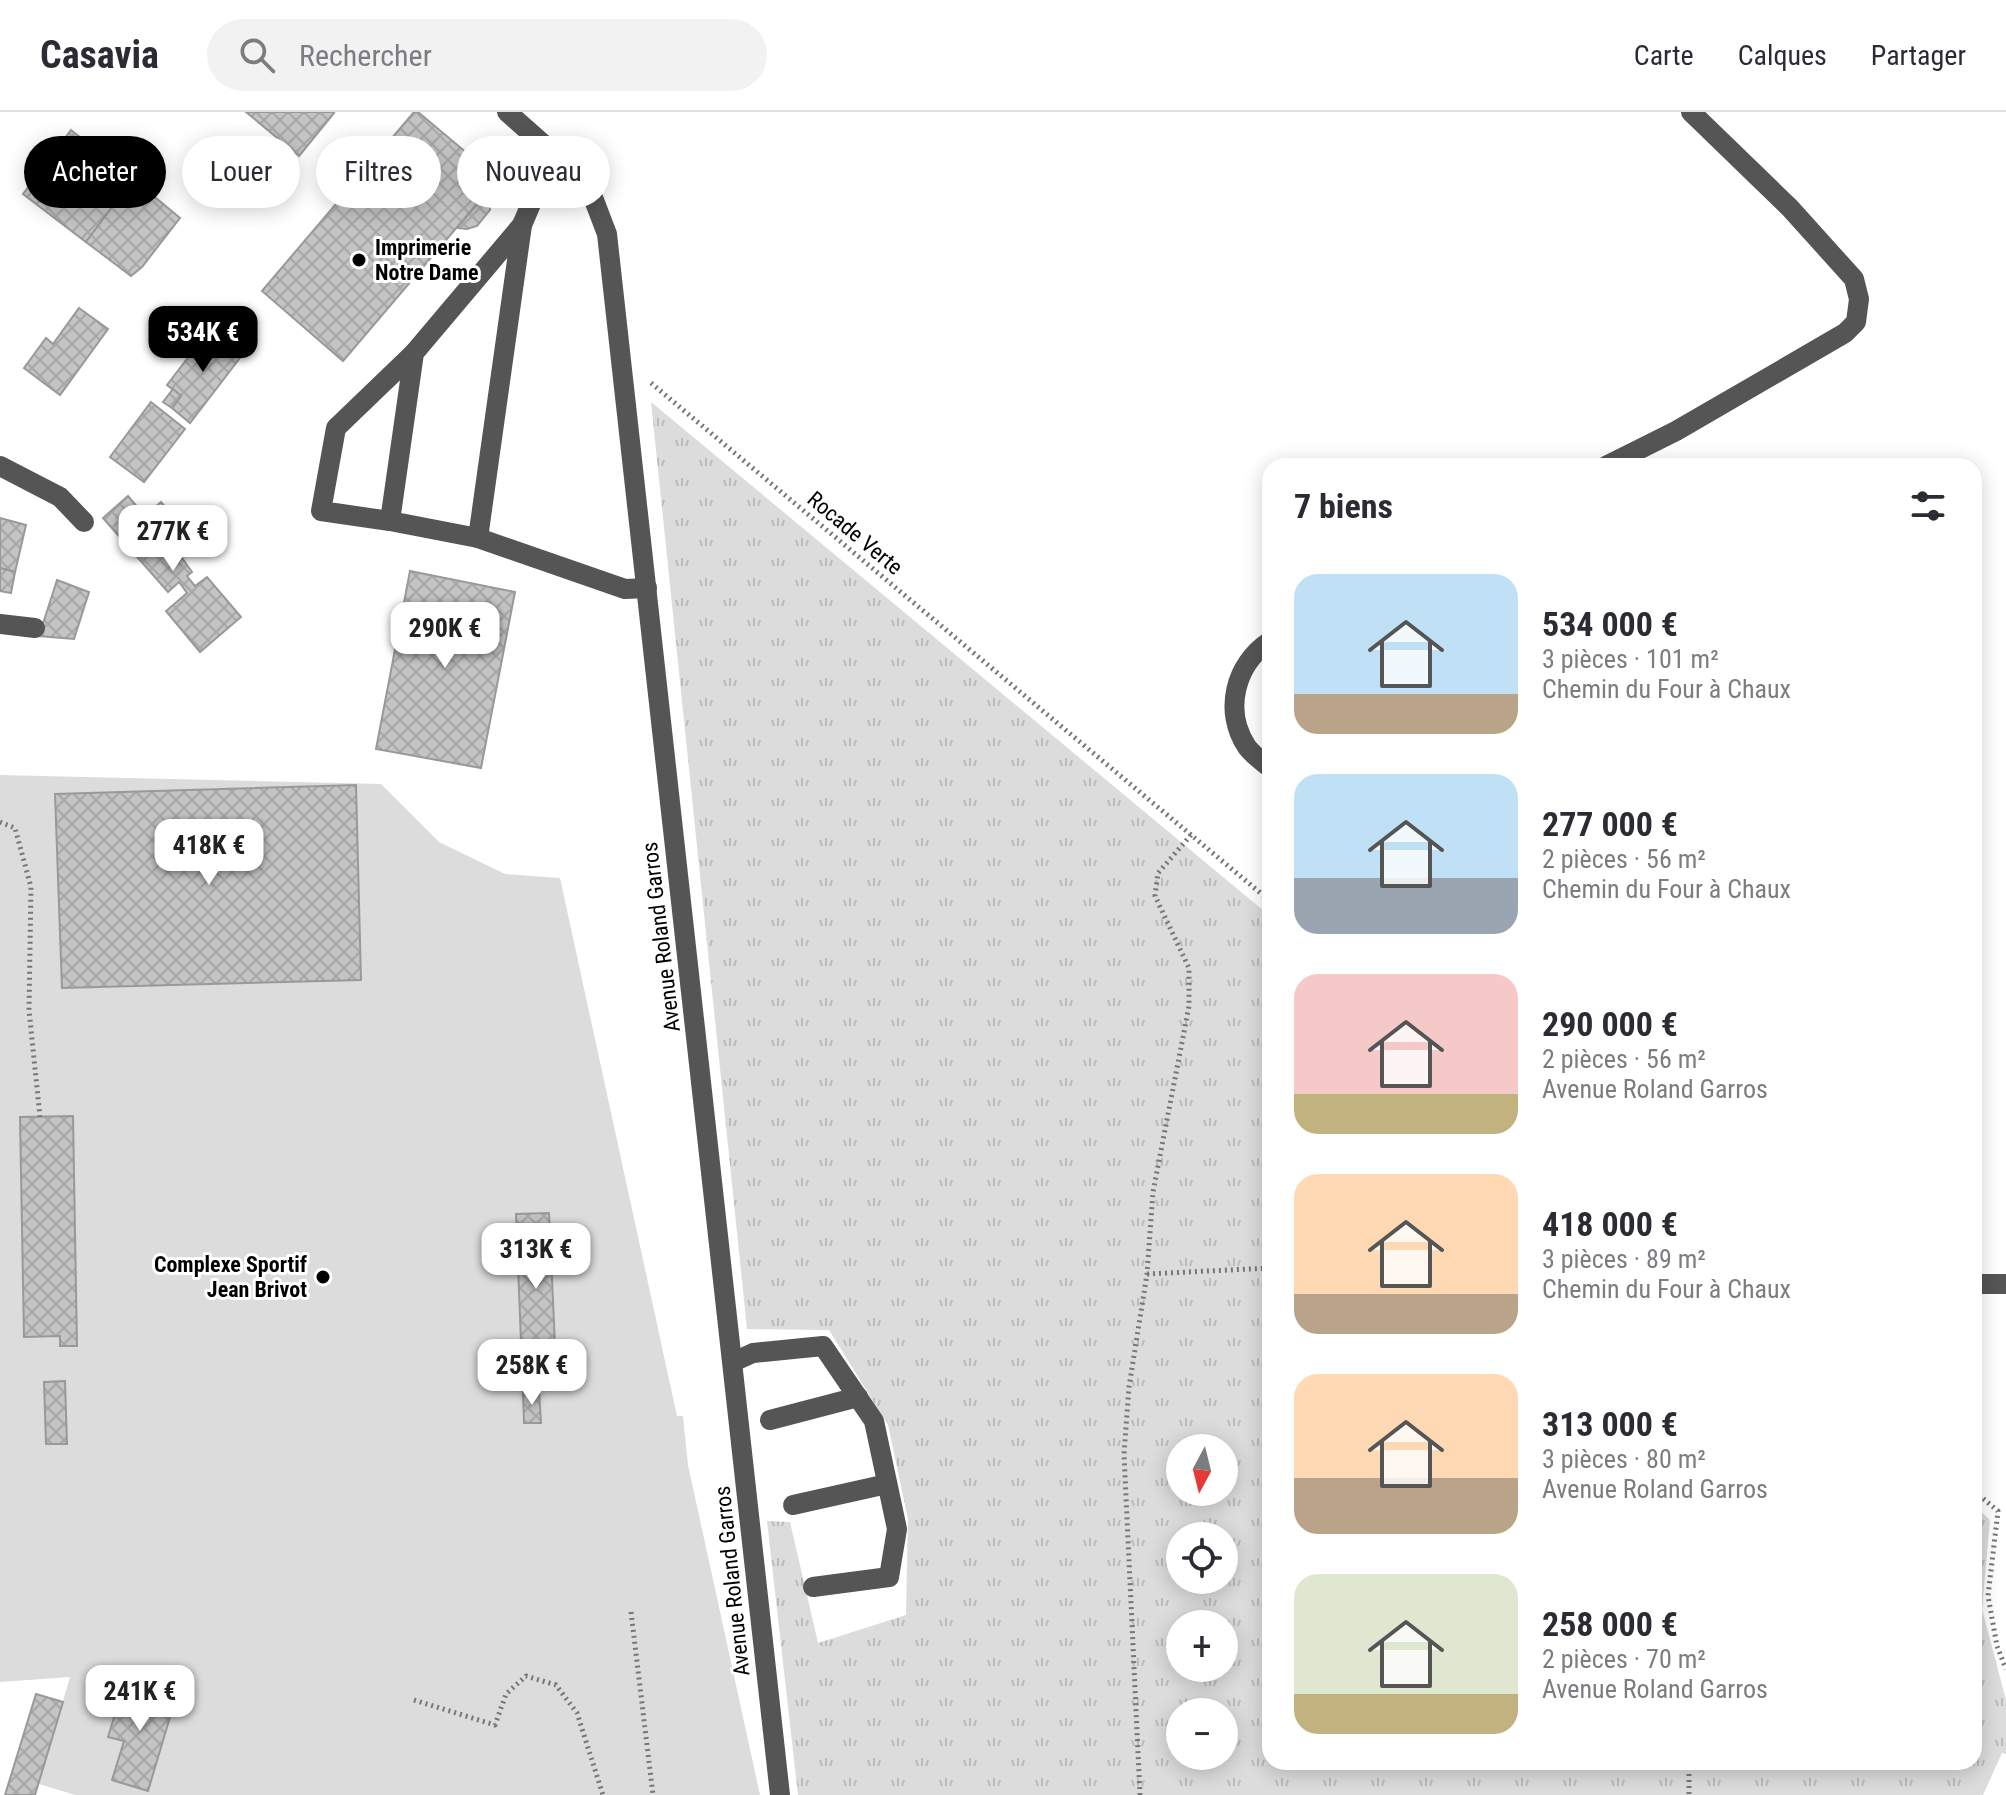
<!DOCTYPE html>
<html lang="fr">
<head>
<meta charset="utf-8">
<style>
  :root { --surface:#fff; --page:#f2f2f3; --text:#2b2b33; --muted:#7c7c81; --line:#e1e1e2; --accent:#000 }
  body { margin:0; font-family:"Roboto Condensed",sans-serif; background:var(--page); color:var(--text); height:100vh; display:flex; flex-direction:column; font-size:30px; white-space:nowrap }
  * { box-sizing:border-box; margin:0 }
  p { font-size:26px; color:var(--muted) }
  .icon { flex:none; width:44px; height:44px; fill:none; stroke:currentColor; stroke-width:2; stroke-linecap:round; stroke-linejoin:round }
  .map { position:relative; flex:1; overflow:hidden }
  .side { position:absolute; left:1262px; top:346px; width:720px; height:1312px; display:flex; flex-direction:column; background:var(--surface); border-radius:24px; box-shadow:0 4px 20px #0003 }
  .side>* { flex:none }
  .guide { position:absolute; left:24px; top:24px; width:760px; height:72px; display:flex; gap:16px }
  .needle { width:52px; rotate:187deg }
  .controls { position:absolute; left:1166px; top:1322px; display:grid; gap:16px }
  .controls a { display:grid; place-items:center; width:72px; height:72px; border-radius:50%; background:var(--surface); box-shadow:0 4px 20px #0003; font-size:40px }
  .price { position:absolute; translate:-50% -68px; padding:0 18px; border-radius:16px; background:#fff; color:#222; font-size:26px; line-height:52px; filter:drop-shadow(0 2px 4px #0008) }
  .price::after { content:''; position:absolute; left:50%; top:48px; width:24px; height:18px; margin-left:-12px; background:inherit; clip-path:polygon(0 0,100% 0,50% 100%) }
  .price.on { background:var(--accent); color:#fff }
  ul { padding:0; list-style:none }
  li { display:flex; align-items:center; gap:24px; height:200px; padding:0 32px }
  li span { display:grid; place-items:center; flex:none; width:224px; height:160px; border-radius:24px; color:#555 }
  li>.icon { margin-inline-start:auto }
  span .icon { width:96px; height:96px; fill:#fffc; stroke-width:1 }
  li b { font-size:34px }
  h2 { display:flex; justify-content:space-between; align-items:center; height:96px; padding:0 32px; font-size:34px }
  .chip { padding:0 28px; border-radius:36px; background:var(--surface); box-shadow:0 4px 20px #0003; font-size:28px; line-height:72px }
  .chip.on { background:var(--accent); color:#fff }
  header { display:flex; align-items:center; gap:48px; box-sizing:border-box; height:112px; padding:0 40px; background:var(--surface); border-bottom:2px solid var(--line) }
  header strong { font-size:38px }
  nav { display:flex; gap:44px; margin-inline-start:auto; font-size:28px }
  .search { width:560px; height:72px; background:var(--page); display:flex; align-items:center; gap:20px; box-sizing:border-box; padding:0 28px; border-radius:44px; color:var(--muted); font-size:30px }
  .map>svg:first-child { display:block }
</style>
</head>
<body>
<header>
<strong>Casavia</strong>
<div class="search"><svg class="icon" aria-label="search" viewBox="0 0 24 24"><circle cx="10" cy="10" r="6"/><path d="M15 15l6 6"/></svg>Rechercher</div>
<nav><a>Carte</a><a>Calques</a><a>Partager</a></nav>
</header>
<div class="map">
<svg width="2006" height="1683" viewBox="0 0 2006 1683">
  <defs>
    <pattern id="grass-tufts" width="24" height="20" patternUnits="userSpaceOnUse" patternTransform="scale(2)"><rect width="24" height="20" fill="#dcdcdc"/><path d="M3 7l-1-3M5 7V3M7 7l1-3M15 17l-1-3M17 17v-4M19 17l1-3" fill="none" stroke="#bbb"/></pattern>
    <pattern id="building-cross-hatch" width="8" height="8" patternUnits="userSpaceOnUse" patternTransform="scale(2)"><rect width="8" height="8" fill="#c4c4c4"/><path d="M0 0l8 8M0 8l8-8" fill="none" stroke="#a7a7a7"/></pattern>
  </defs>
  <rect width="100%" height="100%" fill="#fff"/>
  <path fill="url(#grass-tufts)" fill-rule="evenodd" d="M651 290 1270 804V1650H1974V1393L1990 1408 1982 1497 2006 1588V1642L2002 1641 1983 1683H798L767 1409 790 1410 818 1531 906 1503 908 1407 888 1313 829 1218 747 1217ZM1180 1336H1224V1380H1180ZM1180 1424H1224V1468H1180ZM1180 1512H1224V1556H1180ZM1180 1600H1224V1644H1180Z"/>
  <path fill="#dcdcdc" d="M0 663 381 672 439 730 505 762 560 766 677 1304H683L688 1353 760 1683H75L39 1672 70 1565 0 1570Z"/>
  <g fill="url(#building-cross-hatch)" stroke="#999" stroke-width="2">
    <path d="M246 0H332L334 1 299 44Z"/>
    <path d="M414 0H418L498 67 343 249 262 179Z"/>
    <path d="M71 18 133 67 86 130 23 82Z"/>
    <path d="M133 67 180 106 142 155 131 164 86 130Z"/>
    <path d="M489 78 490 98 477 114 467 117 457 116Z"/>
    <path d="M79 196 108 217 60 283 24 256 46 226 53 232Z"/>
    <path d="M210 217 243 242 190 311 172 296 181 284 167 273Z"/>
    <path d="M173 277 181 284 172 296 163 290Z"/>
    <path d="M151 290 185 317 144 370 110 345Z"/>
    <path d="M128 384 145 404 161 390 178 410 159 428 178 450 182 446 192 460 187 464 195 474 207 465 241 505 200 540 166 499 187 481 179 470 168 480 103 406Z"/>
    <path d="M0 406 26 413 15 460 0 456Z"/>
    <path d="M0 456 15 460 11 481 0 479Z"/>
    <path d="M410 459 515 480 481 656 376 637Z"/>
    <path d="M57 468 89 480 74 527 39 524Z"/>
    <path d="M356 673 361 868 62 876 55 682Z"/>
    <path d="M73 1004 77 1234H60V1224L24 1225 20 1005Z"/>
    <path d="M549 1101 556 1255H522L516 1102Z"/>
    <path d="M65 1269 67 1332H46L44 1270Z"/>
    <path d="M523 1279H539L541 1311H524Z"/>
    <path d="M125 1569 176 1585 148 1679 112 1668 124 1629 108 1625Z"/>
    <path d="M36 1582 63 1590 35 1683H5Z"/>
  </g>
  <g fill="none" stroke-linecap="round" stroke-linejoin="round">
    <g stroke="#777" stroke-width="5" stroke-dasharray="2 4" stroke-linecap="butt">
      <path d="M651 271 1270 789"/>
      <path d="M0 710 15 716 31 775 29 898 40 1005"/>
      <path d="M1147 1162 1270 1156"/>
      <path d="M1974 1379 1998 1399 1988 1484 1997 1534 2006 1557"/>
      <path d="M631 1500 653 1683"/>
      <path d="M414 1588 495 1613 506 1582 526 1564 556 1573 577 1601 603 1683"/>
      <path d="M1689 1650V1683"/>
      <path d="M1140 1683 1124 1342 1129 1275 1147 1162 1153 1080 1189 894V856L1155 784 1158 761 1191 723"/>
    </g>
    <g stroke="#555" stroke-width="20">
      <path d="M507 0 577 62 594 88 607 122 780 1683"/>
      <path d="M553 40 522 113 478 426 625 477 647 476"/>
      <path d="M0 354 60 385 84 410"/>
      <path d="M1606 354 1676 319 1845 221 1856 210 1859 187 1854 167 1790 96 1691 0"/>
      <path d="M390 409 321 399 336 316 414 241"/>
      <path d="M478 426 390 409 414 241 522 113"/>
      <path d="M0 512 35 516"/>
      <path d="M1270 529C1235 552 1223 599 1247 635 1253 643 1263 650 1270 656"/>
      <path d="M1974 1172H2006"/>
      <path d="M733 1250 753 1241 823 1234 874 1309 897 1417 889 1465 813 1475"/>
      <path d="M770 1308 858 1285"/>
      <path d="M793 1393 887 1372"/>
    </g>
  </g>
  <g fill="#000" stroke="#fff" stroke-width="3">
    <circle cx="359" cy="148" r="8"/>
    <circle cx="323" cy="1165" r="8"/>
  </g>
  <g text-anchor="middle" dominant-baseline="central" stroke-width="6" stroke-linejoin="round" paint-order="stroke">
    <g font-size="22" font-weight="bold" fill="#000" stroke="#fff" text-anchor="start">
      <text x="375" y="135">Imprimerie<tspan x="375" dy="25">Notre Dame</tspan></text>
      <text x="307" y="1152" text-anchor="end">Complexe Sportif<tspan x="307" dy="25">Jean Brivot</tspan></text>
    </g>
    <g font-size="22" fill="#000" stroke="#fff">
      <text transform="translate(855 421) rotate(40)">Rocade Verte</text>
      <text transform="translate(661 825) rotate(-97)">Avenue Roland Garros</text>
      <text transform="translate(732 1469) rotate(-96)">Avenue Roland Garros</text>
    </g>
  </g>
</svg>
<div class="controls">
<a><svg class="needle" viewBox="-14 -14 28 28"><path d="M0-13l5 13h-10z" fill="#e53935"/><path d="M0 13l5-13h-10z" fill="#7c7c81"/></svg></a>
<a><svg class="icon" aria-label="locate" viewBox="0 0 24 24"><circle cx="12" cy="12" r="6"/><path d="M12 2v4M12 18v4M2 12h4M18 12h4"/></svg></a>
<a>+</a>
<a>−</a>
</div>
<b class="price on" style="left:203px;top:262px">534K €</b>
<b class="price" style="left:173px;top:461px">277K €</b>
<b class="price" style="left:445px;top:558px">290K €</b>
<b class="price" style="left:209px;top:775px">418K €</b>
<b class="price" style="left:536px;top:1179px">313K €</b>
<b class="price" style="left:532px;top:1295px">258K €</b>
<b class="price" style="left:140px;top:1621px">241K €</b>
<div class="guide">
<a class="chip on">Acheter</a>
<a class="chip">Louer</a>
<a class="chip">Filtres</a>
<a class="chip">Nouveau</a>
</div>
<section class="side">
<h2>7 biens<svg class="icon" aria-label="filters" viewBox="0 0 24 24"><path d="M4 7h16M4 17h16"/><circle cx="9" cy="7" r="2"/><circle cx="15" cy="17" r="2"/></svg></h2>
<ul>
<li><span style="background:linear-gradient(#bfe0f5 75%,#b9a48a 0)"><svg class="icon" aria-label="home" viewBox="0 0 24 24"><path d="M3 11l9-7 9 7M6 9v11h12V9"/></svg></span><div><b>534 000 €</b><p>3 pièces · 101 m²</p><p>Chemin du Four à Chaux</p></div></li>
<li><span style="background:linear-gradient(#bfe0f5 65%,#9aa5b1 0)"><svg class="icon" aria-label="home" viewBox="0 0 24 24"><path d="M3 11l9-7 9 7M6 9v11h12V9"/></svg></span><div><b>277 000 €</b><p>2 pièces · 56 m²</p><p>Chemin du Four à Chaux</p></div></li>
<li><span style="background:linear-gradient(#f6c9c9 75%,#c2b280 0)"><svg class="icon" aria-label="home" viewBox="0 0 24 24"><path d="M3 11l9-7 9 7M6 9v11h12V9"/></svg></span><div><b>290 000 €</b><p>2 pièces · 56 m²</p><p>Avenue Roland Garros</p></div></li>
<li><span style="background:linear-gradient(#ffd9b3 75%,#b9a48a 0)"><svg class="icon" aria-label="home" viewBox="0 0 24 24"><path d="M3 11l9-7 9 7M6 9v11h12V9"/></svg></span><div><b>418 000 €</b><p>3 pièces · 89 m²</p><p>Chemin du Four à Chaux</p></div></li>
<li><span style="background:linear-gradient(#ffd9b3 65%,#b9a48a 0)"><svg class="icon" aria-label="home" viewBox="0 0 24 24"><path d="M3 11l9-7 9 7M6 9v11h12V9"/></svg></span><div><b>313 000 €</b><p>3 pièces · 80 m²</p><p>Avenue Roland Garros</p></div></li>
<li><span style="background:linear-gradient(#dfe7d0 75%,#c2b280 0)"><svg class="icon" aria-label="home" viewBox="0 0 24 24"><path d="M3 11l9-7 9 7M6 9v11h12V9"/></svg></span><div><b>258 000 €</b><p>2 pièces · 70 m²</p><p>Avenue Roland Garros</p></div></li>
</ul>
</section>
</div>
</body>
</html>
